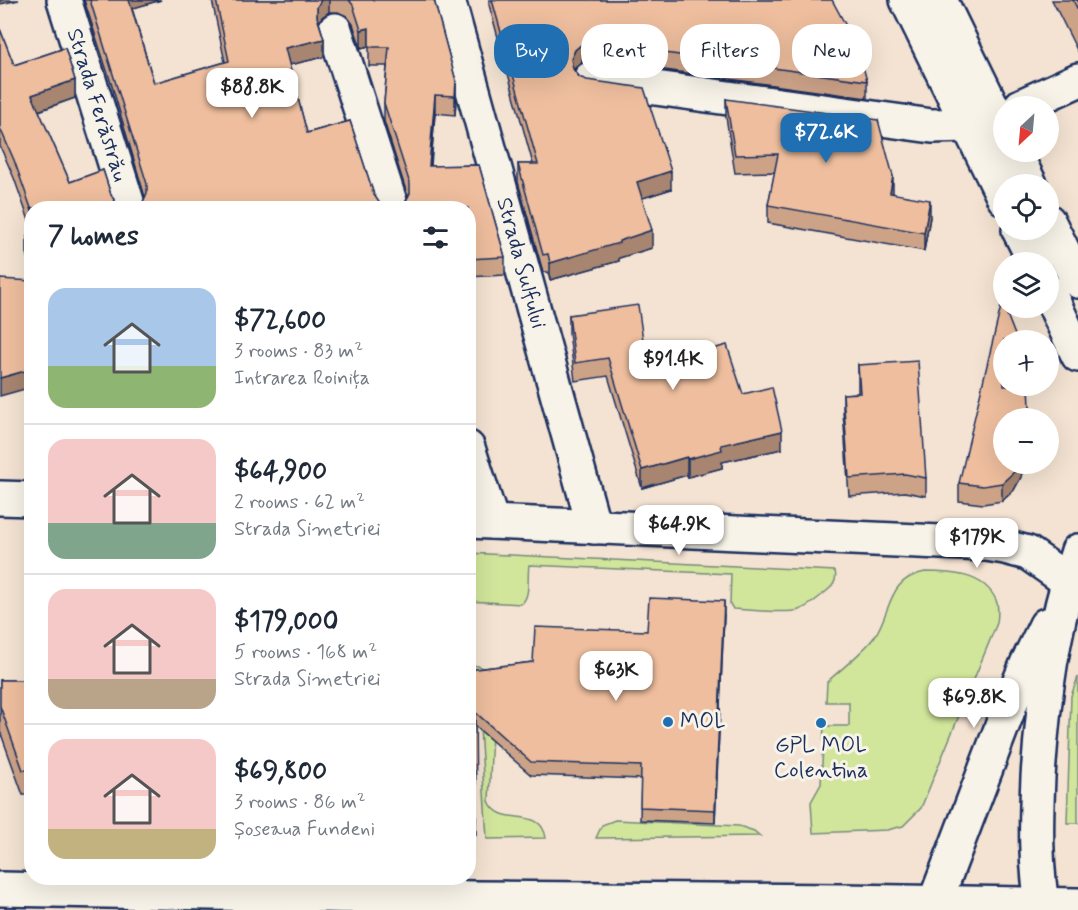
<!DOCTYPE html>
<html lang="en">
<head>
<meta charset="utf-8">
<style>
  :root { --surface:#fff; --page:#f6f6f7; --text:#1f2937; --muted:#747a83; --line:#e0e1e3; --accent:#1f6fb2 }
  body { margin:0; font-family:Mynerve,sans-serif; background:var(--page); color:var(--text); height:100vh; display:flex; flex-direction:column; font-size:22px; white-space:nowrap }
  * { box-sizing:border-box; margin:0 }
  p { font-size:20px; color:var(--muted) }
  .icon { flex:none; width:33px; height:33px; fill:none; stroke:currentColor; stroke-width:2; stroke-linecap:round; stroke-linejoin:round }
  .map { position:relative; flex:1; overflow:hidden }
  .drawer { position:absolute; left:24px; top:201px; width:452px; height:684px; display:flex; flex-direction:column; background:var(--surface); border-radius:24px; box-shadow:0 6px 24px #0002 }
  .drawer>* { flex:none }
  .guide { position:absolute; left:494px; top:24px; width:494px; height:54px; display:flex; gap:12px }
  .needle { width:39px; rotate:206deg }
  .fabs { position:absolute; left:993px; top:96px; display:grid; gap:12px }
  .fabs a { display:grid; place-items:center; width:66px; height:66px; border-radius:50%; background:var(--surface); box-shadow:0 6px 24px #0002; font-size:30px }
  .price { position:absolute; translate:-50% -51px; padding:0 14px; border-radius:12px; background:#fff; color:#222; font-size:20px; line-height:39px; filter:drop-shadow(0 2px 3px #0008) }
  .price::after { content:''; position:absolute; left:50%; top:36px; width:18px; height:14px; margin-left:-9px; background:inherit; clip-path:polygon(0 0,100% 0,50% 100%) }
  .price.current { background:var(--accent); color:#fff }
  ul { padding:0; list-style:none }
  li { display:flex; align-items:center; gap:18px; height:150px; padding:0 24px }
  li+li { border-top:2px solid var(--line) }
  li span { display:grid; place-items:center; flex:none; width:168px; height:120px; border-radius:18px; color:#555 }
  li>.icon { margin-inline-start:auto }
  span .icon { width:72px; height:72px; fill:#fffc; stroke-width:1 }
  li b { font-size:26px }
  h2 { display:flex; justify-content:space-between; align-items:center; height:72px; padding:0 24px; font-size:26px }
  .pill { padding:0 21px; border-radius:24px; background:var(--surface); box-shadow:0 6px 24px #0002; font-size:21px; line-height:54px }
  .pill.current { background:var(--accent); color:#fff }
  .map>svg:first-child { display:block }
</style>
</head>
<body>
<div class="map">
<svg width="1078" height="910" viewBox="0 0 1078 910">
  <rect width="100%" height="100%" fill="#f4e3d2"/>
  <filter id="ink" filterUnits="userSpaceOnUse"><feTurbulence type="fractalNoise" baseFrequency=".0167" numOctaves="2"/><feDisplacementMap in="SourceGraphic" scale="12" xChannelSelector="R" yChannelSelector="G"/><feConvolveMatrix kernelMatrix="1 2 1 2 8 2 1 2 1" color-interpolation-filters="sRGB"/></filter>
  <g filter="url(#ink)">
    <g fill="#d1e69b" stroke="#768a7c" stroke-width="1.5">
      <path d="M468 553 835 571C838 582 831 588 823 594 816 600 808 607 799 610 785 614 749 610 733 609L730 604 731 574 529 565C527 577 531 597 521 604L468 601Z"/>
      <path d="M925 572C950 572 984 573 996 600 999 607 998 616 997 623L921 808 903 826 887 830 813 833 811 802 821 784 824 726H849V702H826L827 682C841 669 865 651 875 636 892 610 887 579 925 572Z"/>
      <path d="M468 665C485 665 487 670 494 685L489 801C500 829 541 804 546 838L487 839 477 680H468Z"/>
      <path d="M1078 677V823H1067L1071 696Z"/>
      <path d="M615 820 739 826 754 831 760 836 596 838 602 825Z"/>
    </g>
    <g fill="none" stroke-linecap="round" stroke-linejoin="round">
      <defs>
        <g id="minor">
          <path id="s1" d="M64 0 129 208"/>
          <path id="s2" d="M448 0 594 527"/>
          <path d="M335 30 392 208"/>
          <path d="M590 79 932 126 968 125"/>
          <path d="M1021 106 1078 80"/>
          <path d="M468 448 492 522"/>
          <path d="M0 498 32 499"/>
          <path d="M468 521 986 544 1005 547 1028 553 1068 581"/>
        </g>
        <g id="major">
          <path d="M907 0 1004 198"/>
          <path d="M940 0 1004 131"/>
          <path d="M1014 152 1030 184"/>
          <path d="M1048 221 1078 281"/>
          <path d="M1019 230 1035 262"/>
          <path d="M1048 291 1078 355"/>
          <path d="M0 889 475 898 843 901 1078 905"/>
          <path d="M932 910 1012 700 1027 664 1046 625"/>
          <path d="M1043 910C1035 865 1036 822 1038 777 1043 700 1053 624 1078 551"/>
        </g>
      </defs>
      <use href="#minor" stroke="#1b2f5e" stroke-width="38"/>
      <use href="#major" stroke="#1b2f5e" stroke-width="38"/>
      <use href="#minor" stroke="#f7f3e8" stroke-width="33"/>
      <use href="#major" stroke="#f7f3e8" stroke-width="33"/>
    </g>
    <g fill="#cda388" stroke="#1b2f5e" stroke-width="1.5" fill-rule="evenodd">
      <path d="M84 0H161L132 8 154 83 225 62 212 0H434L456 81V99L455 115 435 113 431 166 479 165 505 257V275L468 277V208H32V229L14 178 0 146V29L14 65 65 48 75 80V98L39 111 70 182 103 170 111 195 116 203 124 208H134L143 202 145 197 112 86ZM329 12H338L347 16 353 24 361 48 369 46V66H387L384 103V121L408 197 405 203 397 208H389L380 204 374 195 350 121 307 133 289 65 324 57V39L319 22 322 17Z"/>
      <path d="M489 0H832L867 81V98L593 60 582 62 575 68 574 70 671 189 642 198 652 248 619 258V261L550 280 548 272H543L518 182V164H533L489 5Z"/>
      <path d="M1052 0H1078V52Z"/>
      <path d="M726 99 893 193 930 217 924 251 768 223V205L775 172 735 173 726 117Z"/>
      <path d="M32 234V270L27 253V235Z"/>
      <path d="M569 315 647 368 743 394 782 449 722 462V468L688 477 687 475 642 488 608 376 575 381 569 333Z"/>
      <path d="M858 365 926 478V496L905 492 849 496 843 412V394L858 393Z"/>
      <path d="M1030 418 1021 477 1014 490 1002 501 983 504 959 501V483Z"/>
      <path d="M724 615 715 823 640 820 641 779 531 775 475 726 476 835H468V670L533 662 647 631Z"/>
      <path d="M0 680H32V795H23L0 731Z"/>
    </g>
    <g fill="#a7856f" stroke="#1b2f5e" stroke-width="1.5">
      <path d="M0 0H19L0 4Z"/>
      <path d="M127 0H161L127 10Z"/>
      <path d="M321 0H329V12L322 17 317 25V7Z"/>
      <path d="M369 28V46L361 48V30Z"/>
      <path d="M324 39V57L285 66V48Z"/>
      <path d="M582 44V62L575 68 571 77V59L575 50Z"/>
      <path d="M75 80V98L32 113V95Z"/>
      <path d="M456 81V99L455 115V96Z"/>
      <path d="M435 95V113L429 184V166Z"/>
      <path d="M671 171V189L637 200V182Z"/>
      <path d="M893 176V194L890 193Z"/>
      <path d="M930 200V217L924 251V233Z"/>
      <path d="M652 230V248L619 258V261L550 280V263Z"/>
      <path d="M32 369V387L0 396V378Z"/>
      <path d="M782 431V449L722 462V468L688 477V459L721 445Z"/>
      <path d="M687 457V475L642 488V470Z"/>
      <path d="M1019 464H1024L1021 477 1014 490 1002 501V483Z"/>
      <path d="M724 601V615L715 823V810Z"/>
    </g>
    <g fill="#eebe9e" stroke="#1b2f5e" stroke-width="1.5">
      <path d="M90 0H129L154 83 229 61 216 0H321L317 7V17L324 39 285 48 307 133 350 121 374 195 380 204 389 208H397L405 203 410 193V184L384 103 389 47H369V28L361 30 353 5 349 0H434L456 81 455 96 435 95 429 166 479 165 505 257 468 259V208H32V211L14 160 0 128V29L14 65 65 48 75 80 32 95 70 182 103 170 111 195 116 203 124 208H134L143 202 147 193V184Z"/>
      <path d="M492 0H832L858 48 867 81 593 43 582 44 575 50 571 59 573 69 579 77 587 80 644 88 671 171 637 182 652 230 619 241V243L550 263 548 254 543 255 518 164H538Z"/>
      <path d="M1073 0H1078V10Z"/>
      <path d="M726 99 878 120 893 176 890 193 930 200 924 233 768 205 778 154 735 155Z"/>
      <path d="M32 234V252L27 235Z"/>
      <path d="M0 279 32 281V369L0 378Z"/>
      <path d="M1002 302 1017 340H1004V386H1029L1030 407 1029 418H1004V464H1019L1014 472 1002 483 983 486 959 483Z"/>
      <path d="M638 305 647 368 727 345 743 394 772 387 782 431 721 445 722 450 688 459 687 457 642 470 608 358 575 363 569 315Z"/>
      <path d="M918 361 926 478 905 474 849 478 843 394 860 393 858 365Z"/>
      <path d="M649 598 724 601 715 810 640 807 641 766 531 762 475 712 476 822H468V670L533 662 535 627 647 631Z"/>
      <path d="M0 680H32V770H23L0 706Z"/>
    </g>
  </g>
  <g fill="#1f6fb2" stroke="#f7f3e8" stroke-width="2">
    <circle cx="668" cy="722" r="6"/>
    <circle cx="821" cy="723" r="6"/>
  </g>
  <g text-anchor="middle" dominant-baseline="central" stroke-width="6" stroke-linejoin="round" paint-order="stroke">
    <g font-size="22" fill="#1b2f5e" stroke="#f7f3e8">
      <text stroke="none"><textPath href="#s1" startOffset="110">Strada Ferăstrău</textPath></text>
      <text stroke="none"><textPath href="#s2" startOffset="273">Strada Sulfului</textPath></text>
    </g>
    <g font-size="22" fill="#1b2f5e" stroke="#f7f3e8" text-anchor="start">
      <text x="680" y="722">MOL</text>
      <text x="821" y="746" text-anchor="middle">GPL MOL<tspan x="821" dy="25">Colentina</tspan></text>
    </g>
  </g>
</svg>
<div class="fabs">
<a><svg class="needle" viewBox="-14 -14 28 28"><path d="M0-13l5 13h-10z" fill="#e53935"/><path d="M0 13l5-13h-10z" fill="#747a83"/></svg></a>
<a><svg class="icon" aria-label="locate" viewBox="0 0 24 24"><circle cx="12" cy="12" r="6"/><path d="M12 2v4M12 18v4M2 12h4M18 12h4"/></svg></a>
<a><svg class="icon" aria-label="layers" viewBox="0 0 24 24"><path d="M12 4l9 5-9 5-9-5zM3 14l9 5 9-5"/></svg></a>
<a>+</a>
<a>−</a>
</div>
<b class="price" style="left:252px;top:119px">$88.8K</b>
<b class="price current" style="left:826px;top:164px">$72.6K</b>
<b class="price" style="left:673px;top:391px">$91.4K</b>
<b class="price" style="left:679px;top:556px">$64.9K</b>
<b class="price" style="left:977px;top:569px">$179K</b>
<b class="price" style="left:616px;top:702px">$63K</b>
<b class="price" style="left:974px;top:729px">$69.8K</b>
<div class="guide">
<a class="pill current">Buy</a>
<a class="pill">Rent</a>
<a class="pill">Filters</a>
<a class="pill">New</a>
</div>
<section class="drawer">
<h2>7 homes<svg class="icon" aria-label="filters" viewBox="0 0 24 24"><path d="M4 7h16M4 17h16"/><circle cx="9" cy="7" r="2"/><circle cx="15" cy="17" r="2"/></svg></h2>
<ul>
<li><span style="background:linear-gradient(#a9c7e8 65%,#8fb573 0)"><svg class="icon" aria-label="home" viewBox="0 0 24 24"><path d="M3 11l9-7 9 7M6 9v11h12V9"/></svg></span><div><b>$72,600</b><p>3 rooms · 83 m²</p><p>Intrarea Roinița</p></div></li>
<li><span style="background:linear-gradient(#f6c9c9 70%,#7fa58c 0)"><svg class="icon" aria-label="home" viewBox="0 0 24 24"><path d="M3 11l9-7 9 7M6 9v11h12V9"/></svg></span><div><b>$64,900</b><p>2 rooms · 62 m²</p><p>Strada Simetriei</p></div></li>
<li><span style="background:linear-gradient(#f6c9c9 75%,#b9a48a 0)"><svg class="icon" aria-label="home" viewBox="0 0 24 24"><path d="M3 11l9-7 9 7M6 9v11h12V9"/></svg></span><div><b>$179,000</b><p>5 rooms · 168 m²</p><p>Strada Simetriei</p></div></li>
<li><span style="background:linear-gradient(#f6c9c9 75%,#c2b280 0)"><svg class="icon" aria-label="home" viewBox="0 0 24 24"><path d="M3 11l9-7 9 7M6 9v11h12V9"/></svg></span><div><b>$69,800</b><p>3 rooms · 86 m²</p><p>Șoseaua Fundeni</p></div></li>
</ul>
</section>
</div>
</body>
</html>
